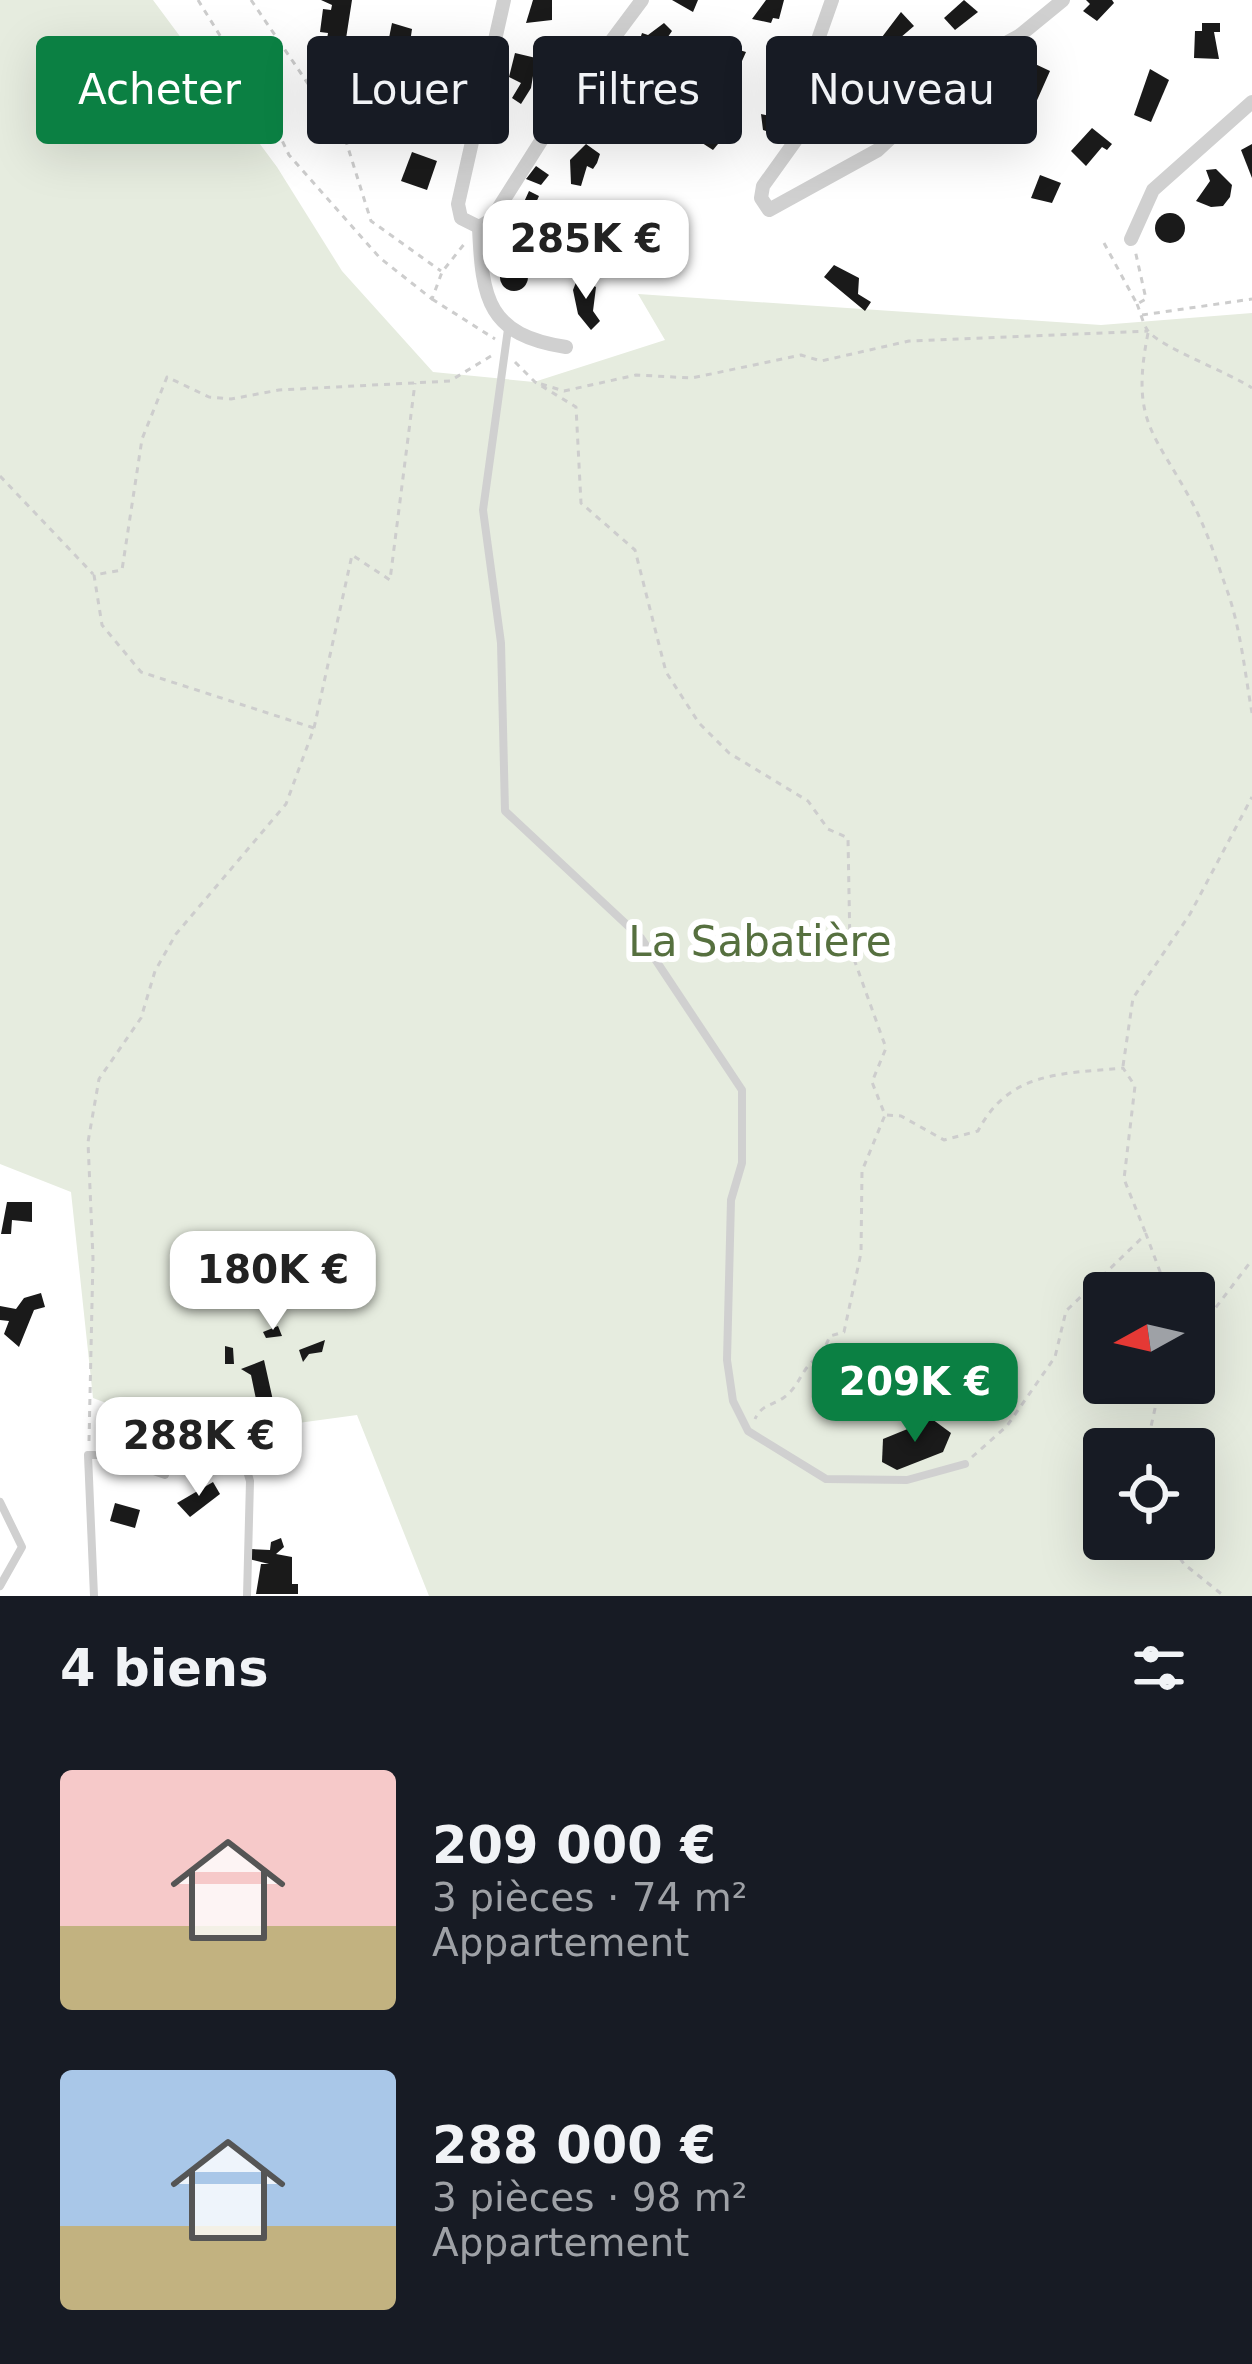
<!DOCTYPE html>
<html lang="fr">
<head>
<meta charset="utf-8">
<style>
  :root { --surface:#171b24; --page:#242831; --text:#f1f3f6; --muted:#9ea1a6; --accent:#0b8043 }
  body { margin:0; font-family:"DejaVu Sans",sans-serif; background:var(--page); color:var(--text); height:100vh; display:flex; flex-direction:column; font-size:45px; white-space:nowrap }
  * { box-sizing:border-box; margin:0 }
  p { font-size:39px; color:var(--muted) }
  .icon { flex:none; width:66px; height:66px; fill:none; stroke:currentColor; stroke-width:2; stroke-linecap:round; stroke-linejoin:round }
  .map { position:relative; height:1596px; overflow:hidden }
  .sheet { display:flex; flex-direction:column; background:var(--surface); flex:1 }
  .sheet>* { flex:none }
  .hud { position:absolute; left:36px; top:36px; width:1182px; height:108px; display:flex; gap:24px }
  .needle { width:78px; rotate:262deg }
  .tools { position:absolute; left:1083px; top:1272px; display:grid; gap:24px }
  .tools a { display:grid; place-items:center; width:132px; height:132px; border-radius:12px; background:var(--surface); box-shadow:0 12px 48px #0002; font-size:60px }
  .price { position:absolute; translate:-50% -102px; padding:0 27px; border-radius:24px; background:#fff; color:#222; font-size:39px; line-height:78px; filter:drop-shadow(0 3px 6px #0008) }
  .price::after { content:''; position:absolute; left:50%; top:72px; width:36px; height:27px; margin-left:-18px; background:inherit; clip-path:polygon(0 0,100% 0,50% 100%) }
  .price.selected { background:var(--accent); color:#fff }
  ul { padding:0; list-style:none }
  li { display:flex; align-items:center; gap:36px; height:300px; padding:0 60px }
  li span { display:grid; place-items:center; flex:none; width:336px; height:240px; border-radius:12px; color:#555 }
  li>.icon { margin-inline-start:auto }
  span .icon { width:144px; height:144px; fill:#fffc; stroke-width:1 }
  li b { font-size:51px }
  h2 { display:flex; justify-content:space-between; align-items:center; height:144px; padding:0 60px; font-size:51px }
  .pill { padding:0 42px; border-radius:12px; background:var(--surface); box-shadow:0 12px 48px #0002; font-size:42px; line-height:108px }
  .pill.selected { background:var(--accent); color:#fff }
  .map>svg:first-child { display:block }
</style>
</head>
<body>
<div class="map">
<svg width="1252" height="1596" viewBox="0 0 1252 1596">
  <rect width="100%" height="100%" fill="#fff"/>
  <path fill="#e6ecdf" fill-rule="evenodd" d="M0 0H153L277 167 342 271 433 372 534 382 665 340 638 294 1101 325 1252 313V1596H429L357 1415 195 1437 93 1398 71 1192 0 1164ZM1104 1293H1194V1383H1104ZM1104 1449H1194V1539H1104Z"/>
  <g fill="#1a1a1a">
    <path d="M352 0 343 58 316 55 318 44 326 45 328 33 320 32 323 9 331 10 332 5 321 0Z"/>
    <path d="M533 0H552V20L526 23Z"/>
    <path d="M672 0H698L693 12Z"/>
    <path d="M766 0H784L779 19 773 18 771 23 752 19Z"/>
    <path d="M964 0 978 12 955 30 944 18Z"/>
    <path d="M1086 0H1112L1114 3 1097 21 1083 11 1090 4Z"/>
    <path d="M901 12 914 26 893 44 897 49 892 54 879 41Z"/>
    <path d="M392 23 412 29 408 56 386 53Z"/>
    <path d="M664 23 672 31 657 53 660 67 649 70V52L638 45 642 33 648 35Z"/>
    <path d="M1202 23H1220V32H1214L1219 59 1194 58 1195 31H1202Z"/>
    <path d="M733 48 746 52 738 70H742V86L725 85 721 77Z"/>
    <path d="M842 48 858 49 857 61 864 69 857 85 836 84 828 73Z"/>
    <path d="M515 53 536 58 531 88 521 104 512 98 521 83 509 77Z"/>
    <path d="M1026 53 1035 57 1033 63 1050 71 1034 107 1016 99 1021 89 1011 85Z"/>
    <path d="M1150 69 1169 80 1151 122 1134 115Z"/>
    <path d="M622 88 639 93 621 129 609 119 602 128 593 123 600 110 608 114Z"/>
    <path d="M711 108 729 122 728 132 713 150 699 141Z"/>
    <path d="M580 113 591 117 585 132 572 127Z"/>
    <path d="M761 114 775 117 769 132 763 130Z"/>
    <path d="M1092 128 1112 144 1107 150 1102 147 1086 166 1071 151Z"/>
    <path d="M586 144 600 154 597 163 593 169 587 166 581 186 571 184 570 160Z"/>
    <path d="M1252 144V178L1241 150Z"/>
    <path d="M412 152 437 161 427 190 401 181Z"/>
    <path d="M536 166 549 175 541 185 526 179Z"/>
    <path d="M1216 169 1232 185 1230 197 1223 206 1211 207 1196 201 1210 181 1206 170Z"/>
    <path d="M1040 175 1061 183 1052 203 1031 198Z"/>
    <path d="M529 191 539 196 534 207 538 225 526 228 519 213Z"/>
    <circle cx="1170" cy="228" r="15"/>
    <path d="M668 214 677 254 644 262 635 222Z"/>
    <circle cx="514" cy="277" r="14"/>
    <path d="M834 265 859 278 858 294 871 302 865 311 824 277Z"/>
    <path d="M578 277 596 287 593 311 600 321 591 330 578 314 573 290Z"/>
    <path d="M7 1202H32V1222L12 1220 11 1234H1Z"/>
    <path d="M41 1293 45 1307 34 1310 19 1347 4 1334 9 1321 0 1320V1306L16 1309 24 1298Z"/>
    <path d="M278 1326 282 1336 266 1338 263 1332Z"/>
    <path d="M325 1340 322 1352 309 1354 303 1362 299 1350Z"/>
    <path d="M225 1346 233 1348 234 1364H225Z"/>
    <path d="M264 1360 274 1405 258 1409 251 1375 241 1369Z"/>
    <path d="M932 1419 951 1433 943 1452 897 1470 882 1462 883 1439Z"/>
    <path d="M285 1446 295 1454 272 1474 260 1464 274 1448 280 1452Z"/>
    <path d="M213 1482 220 1494 190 1517 177 1503Z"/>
    <path d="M115 1503 140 1510 135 1528 110 1521Z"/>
    <path d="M281 1538 284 1547 276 1554 292 1557V1584H298V1594H256L261 1564H269L249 1559 250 1549 270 1550 271 1542Z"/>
  </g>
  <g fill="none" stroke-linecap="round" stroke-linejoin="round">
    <g stroke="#cdcdcd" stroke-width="3" stroke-dasharray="6 6" stroke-linecap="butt">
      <path d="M198 0 237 63 246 65 289 155 380 258 432 299 442 272 465 243"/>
      <path d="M251 0 345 138 371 221 441 271"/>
      <path d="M1104 243 1137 304 1146 299 1135 250"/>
      <path d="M432 299 495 339"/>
      <path d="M1137 304C1140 311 1143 324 1148 331 1162 348 1228 372 1252 388"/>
      <path d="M1142 315 1252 299"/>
      <path d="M1148 333C1130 424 1155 432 1194 506 1208 533 1218 565 1228 593 1241 631 1245 674 1252 713"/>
      <path d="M515 362 535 382 576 407 581 503 635 550 666 672 699 723 729 753 808 801 828 829 848 838 850 948 886 1048 872 1082 885 1115 862 1171 861 1253 844 1332 830 1336 821 1356C802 1365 802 1382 787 1395 775 1406 762 1403 755 1419"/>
      <path d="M541 384 564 391 636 375 692 378 801 355 821 361 909 341 1148 331"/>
      <path d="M0 476 93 574"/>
      <path d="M314 728 141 672 102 625 94 575 122 570 142 439 167 377 209 397 231 399 279 390 450 381 491 356"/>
      <path d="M1123 1066 1133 998 1190 914 1252 797"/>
      <path d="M887 1115 901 1116 944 1140 978 1131C1009 1071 1061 1074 1123 1068L1135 1086 1124 1179 1146 1234"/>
      <path d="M1194 1336 1252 1260"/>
      <path d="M89 1441 93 1258 88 1142 99 1079 141 1018 155 971 176 934 286 804 314 728 352 555 390 580 415 383"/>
      <path d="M1146 1449 1156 1404 1167 1383"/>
      <path d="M972 1457 1007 1426 1055 1357 1066 1311 1146 1234 1168 1293"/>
      <path d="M1166 1539 1184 1564 1224 1596"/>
    </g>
    <g stroke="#d0d0d0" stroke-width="8">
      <path d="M508 329 483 510 501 643 505 811 641 938 742 1090V1163L731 1200 727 1360 733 1401 748 1431 826 1479 907 1480 965 1464"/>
      <path d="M229 1410 250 1481 247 1596"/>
      <path d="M0 1502 22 1547 0 1586"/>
      <path d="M94 1596 88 1455H108L165 1475"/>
    </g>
    <g stroke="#d0d0d0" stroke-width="14">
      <path d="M504 0 458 204 461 218 479 227 491 220 565 103 642 0"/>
      <path d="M832 0 807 71 801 133 763 186 761 198 769 210 878 150 973 61 1019 36 1063 0"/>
      <path d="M479 227C482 300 488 335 566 347"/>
      <path d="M1131 239 1153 190 1252 102"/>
    </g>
  </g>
  <g text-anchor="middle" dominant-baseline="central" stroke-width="12" stroke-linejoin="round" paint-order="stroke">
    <g font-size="42" fill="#56703f" stroke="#fff">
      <text x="760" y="941">La Sabatière</text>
    </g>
  </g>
</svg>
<div class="tools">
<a><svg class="needle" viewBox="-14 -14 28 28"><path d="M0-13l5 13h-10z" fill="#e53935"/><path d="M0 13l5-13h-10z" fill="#9ea1a6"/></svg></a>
<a><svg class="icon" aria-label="locate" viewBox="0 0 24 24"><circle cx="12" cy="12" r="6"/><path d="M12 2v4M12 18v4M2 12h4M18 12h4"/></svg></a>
</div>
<b class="price" style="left:586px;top:302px">285K €</b>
<b class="price" style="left:273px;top:1333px">180K €</b>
<b class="price selected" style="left:915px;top:1445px">209K €</b>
<b class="price" style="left:199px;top:1499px">288K €</b>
<div class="hud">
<a class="pill selected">Acheter</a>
<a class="pill">Louer</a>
<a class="pill">Filtres</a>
<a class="pill">Nouveau</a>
</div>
</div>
<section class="sheet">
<h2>4 biens<svg class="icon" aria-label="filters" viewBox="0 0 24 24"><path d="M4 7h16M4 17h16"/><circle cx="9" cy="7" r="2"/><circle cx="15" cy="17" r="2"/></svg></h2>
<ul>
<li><span style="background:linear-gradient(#f6c9c9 65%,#c2b280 0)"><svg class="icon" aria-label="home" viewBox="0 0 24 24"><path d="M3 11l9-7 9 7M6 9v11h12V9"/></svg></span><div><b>209 000 €</b><p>3 pièces · 74 m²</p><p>Appartement</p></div></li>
<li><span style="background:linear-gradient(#a9c7e8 65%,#c2b280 0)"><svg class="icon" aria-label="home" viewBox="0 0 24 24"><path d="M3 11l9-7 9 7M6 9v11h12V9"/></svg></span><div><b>288 000 €</b><p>3 pièces · 98 m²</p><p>Appartement</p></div></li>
</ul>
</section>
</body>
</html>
